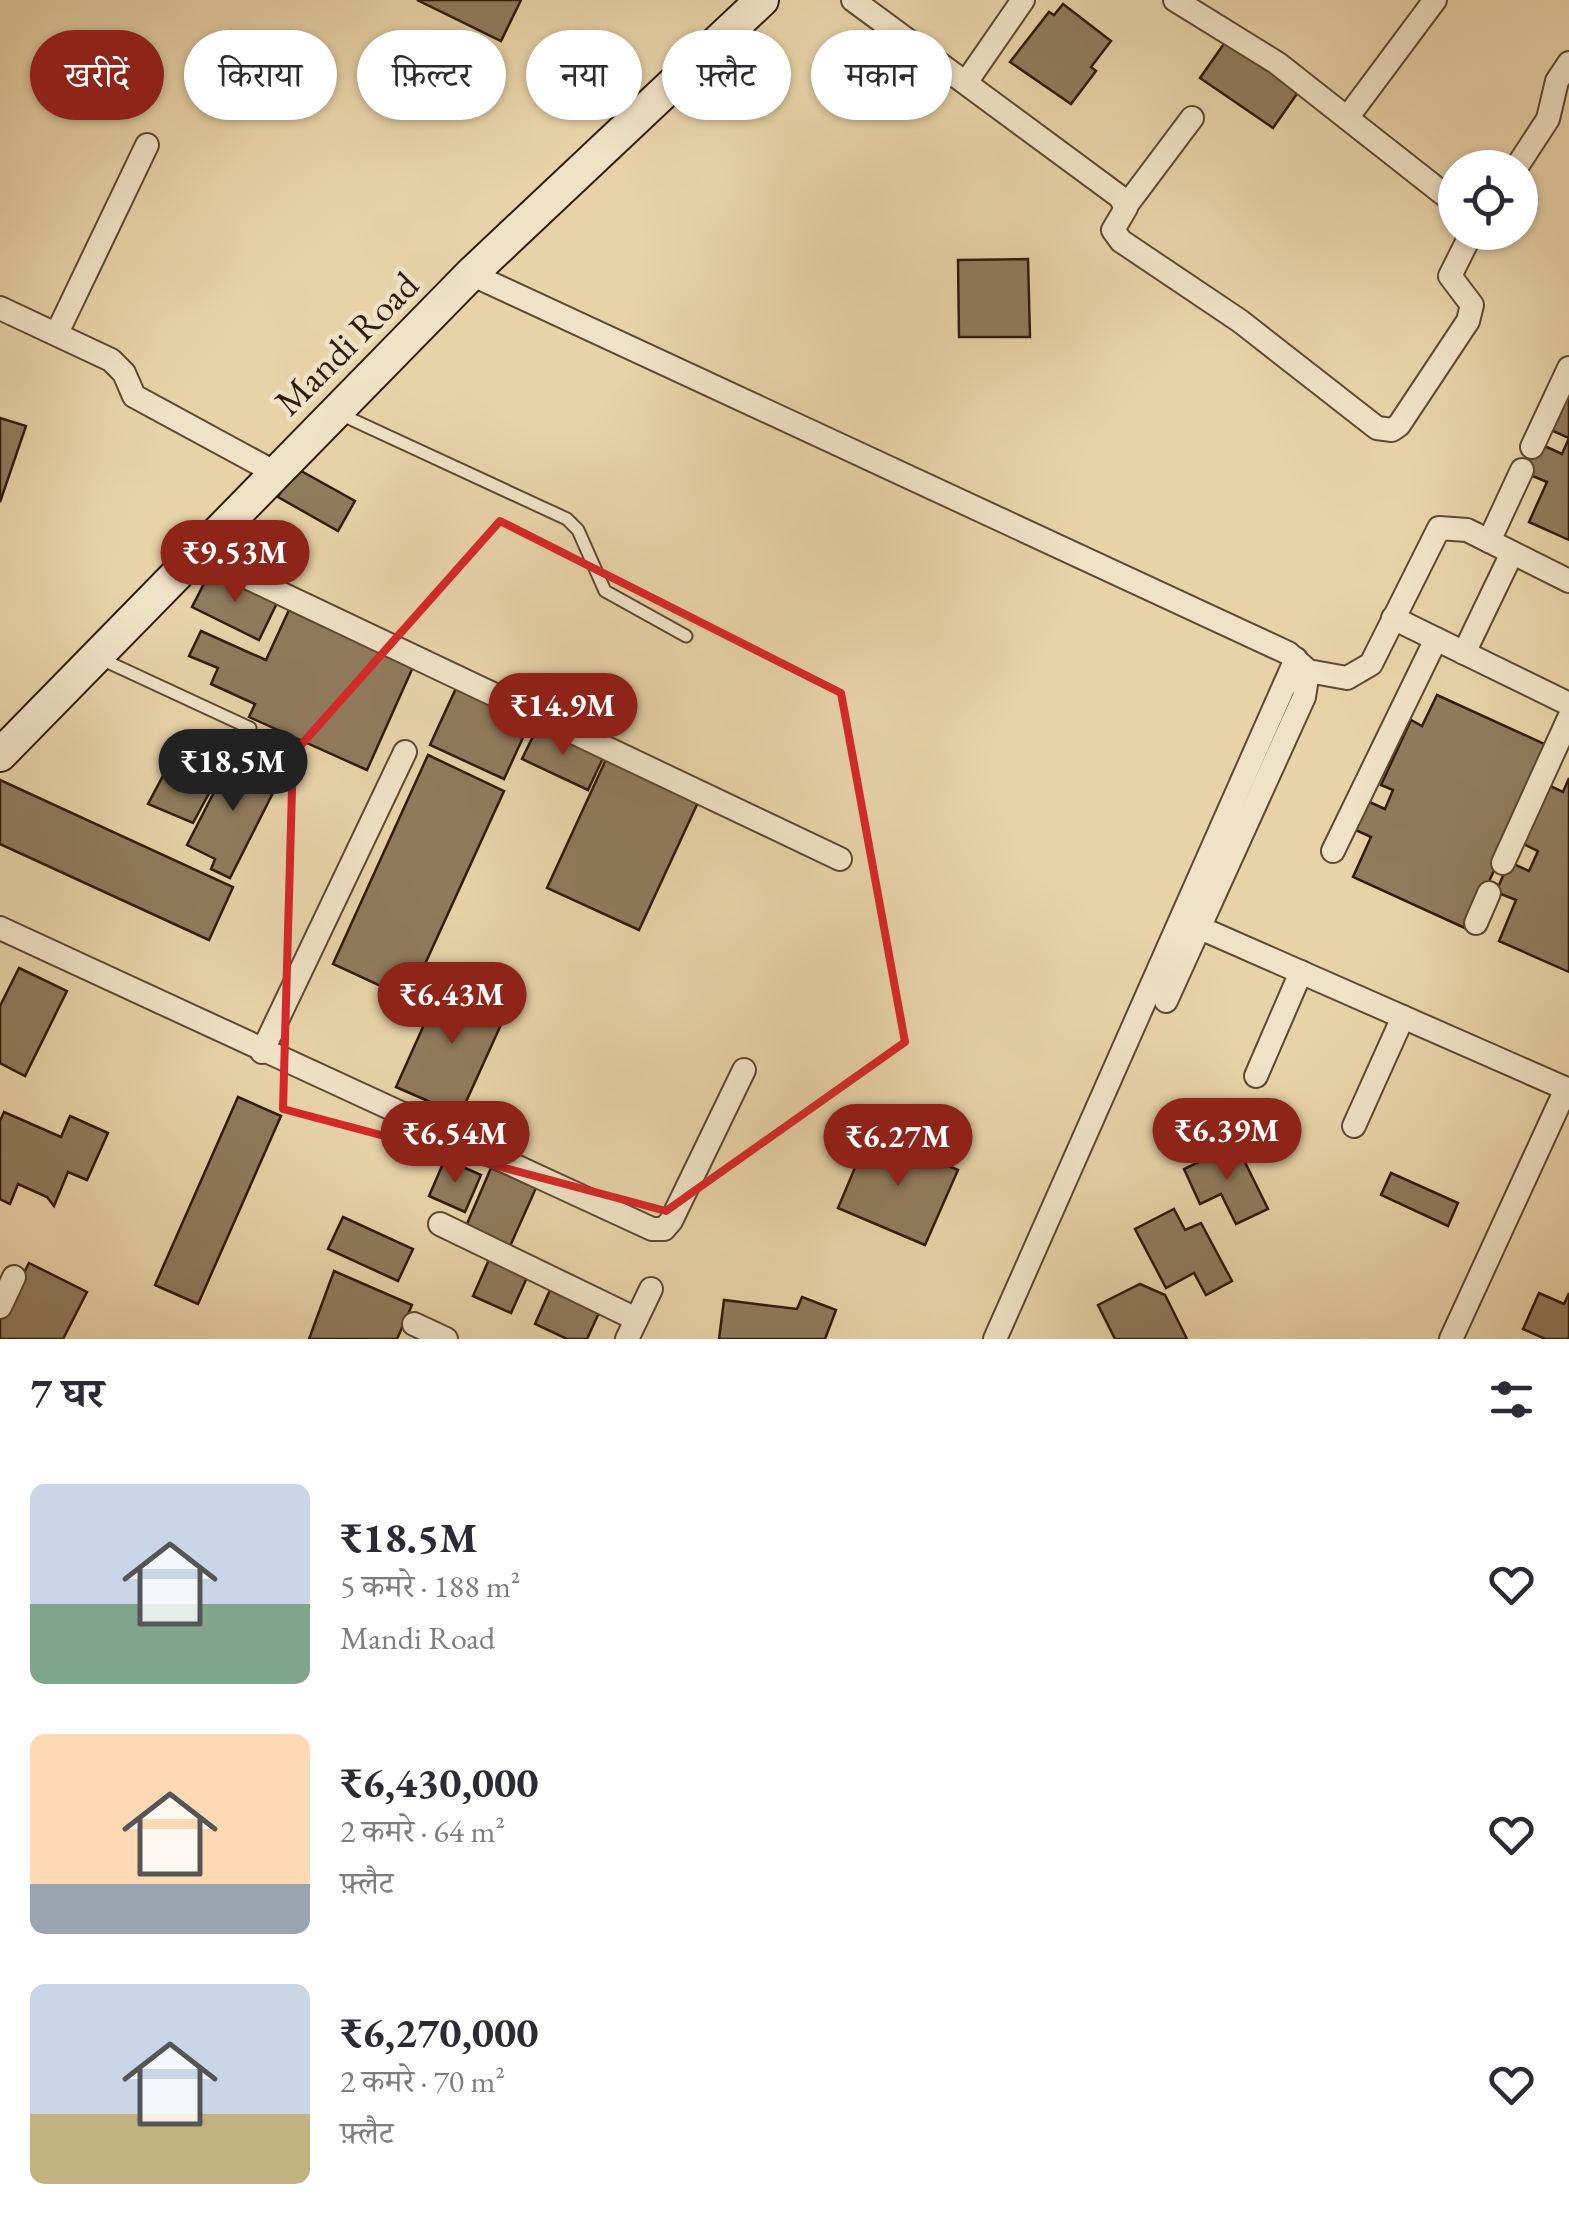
<!DOCTYPE html>
<html lang="hi">
<head>
<meta charset="utf-8">
<style>
  :root { --surface:#fff; --page:#f2f2f3; --text:#2b2b33; --muted:#7c7c81; --accent:#8f2418 }
  body { margin:0; font-family:"EB Garamond","Noto Serif Devanagari",serif; background:var(--page); color:var(--text); height:100vh; display:flex; flex-direction:column; font-size:38px; white-space:nowrap }
  * { box-sizing:border-box; margin:0 }
  p { font-size:32px; color:var(--muted) }
  .icon { flex:none; width:55px; height:55px; fill:none; stroke:currentColor; stroke-width:2; stroke-linecap:round; stroke-linejoin:round }
  .map { position:relative; height:1339px; overflow:hidden }
  .panel { display:flex; flex-direction:column; background:var(--surface); flex:1 }
  .panel>* { flex:none }
  .top-card { position:absolute; left:30px; top:30px; width:1000px; height:90px; display:flex; gap:20px }
  .controls { position:absolute; left:1438px; top:150px; display:grid; gap:20px }
  .controls a { display:grid; place-items:center; width:100px; height:100px; border-radius:50%; background:var(--surface); box-shadow:0 2px 8px #0004; font-size:50px }
  .price { position:absolute; translate:-50% -85px; padding:0 22px; border-radius:35px; background:var(--accent); color:#fff; font-size:32px; line-height:65px; filter:drop-shadow(0 2px 5px #0008) }
  .price::after { content:''; position:absolute; left:50%; top:60px; width:30px; height:22px; margin-left:-15px; background:inherit; clip-path:polygon(0 0,100% 0,50% 100%) }
  .price.current { background:#222; color:#fff }
  ul { padding:0; list-style:none }
  li { display:flex; align-items:center; gap:30px; height:250px; padding:0 30px }
  li span { display:grid; place-items:center; flex:none; width:280px; height:200px; border-radius:15px; color:#555 }
  li>.icon { margin-inline-start:auto }
  span .icon { width:120px; height:120px; fill:#fffc; stroke-width:1 }
  li b { font-size:42px }
  h2 { display:flex; justify-content:space-between; align-items:center; height:120px; padding:0 30px; font-size:42px }
  .chip { padding:0 35px; border-radius:45px; background:var(--surface); box-shadow:0 2px 8px #0004; font-size:35px; line-height:90px }
  .chip.current { background:var(--accent); color:#fff }
  .map>svg:first-child { display:block }
</style>
</head>
<body>
<div class="map">
<svg width="1569" height="1339" viewBox="0 0 1569 1339">
  <rect width="100%" height="100%" fill="#e8d3a8"/>
  <filter id="stains"><feTurbulence type="fractalNoise" baseFrequency=".002" numOctaves="4"/><feColorMatrix values="0 0 0 0 .2 0 0 0 0 .09 0 0 0 0 .02 0 0 0 .5 -.17"/></filter>
  <radialGradient id="worn" r=".72"><stop offset=".6" stop-color="#630" stop-opacity="0"/><stop offset="1" stop-color="#630" stop-opacity=".3"/></radialGradient>
  <g fill="#907b5d" stroke="#301b0b" stroke-width="2.5">
    <path d="M417 0H521L501 41Z"/>
    <path d="M1063 4 1111 41 1091 67 1096 71 1071 104 1010 62 1049 12 1054 15Z"/>
    <path d="M1228 38 1301 88 1273 128 1200 78Z"/>
    <path d="M1028 259 1030 337H959L958 260Z"/>
    <path d="M1569 389V540L1529 522 1547 482 1523 472 1536 442 1562 454 1569 438 1551 430Z"/>
    <path d="M0 418 26 426 0 502Z"/>
    <path d="M294 467 355 501 338 531 278 497Z"/>
    <path d="M211 570 277 603 259 640 192 607Z"/>
    <path d="M289 610 413 667 367 770 249 717 255 704 211 684 218 668 189 656 201 631 266 660Z"/>
    <path d="M457 686 531 720 504 779 430 745Z"/>
    <path d="M1437 695 1551 747 1467 929 1353 877 1371 837 1351 828 1365 800 1385 809 1393 790 1381 785 1411 720 1422 726Z"/>
    <path d="M538 726 604 756 588 790 522 759Z"/>
    <path d="M181 742 227 760 193 823 148 804Z"/>
    <path d="M233 755 280 779 230 878 211 869 215 859 187 845Z"/>
    <path d="M428 755 504 791 409 999 333 964Z"/>
    <path d="M608 755 700 798 639 930 547 888Z"/>
    <path d="M1569 778V972L1499 941 1516 900 1496 892 1509 862 1529 871 1538 851 1523 844 1548 785 1563 792Z"/>
    <path d="M0 780 233 887 209 940 0 844Z"/>
    <path d="M19 968 67 991 25 1076 0 1063V1006Z"/>
    <path d="M445 978 509 1007 460 1115 396 1087Z"/>
    <path d="M238 1097 281 1116 198 1304 155 1285Z"/>
    <path d="M4 1112 61 1137 70 1116 108 1133 87 1180 68 1172 54 1206 47 1197 18 1184 10 1204 0 1199V1121Z"/>
    <path d="M870 1132 958 1170 925 1245 838 1208Z"/>
    <path d="M1236 1144 1268 1209 1236 1224 1221 1194 1200 1204 1184 1169Z"/>
    <path d="M445 1159 481 1175 465 1212 429 1196Z"/>
    <path d="M491 1168 536 1188 507 1253 463 1233Z"/>
    <path d="M1391 1173 1458 1203 1448 1226 1381 1195Z"/>
    <path d="M1174 1209 1185 1230 1201 1223 1232 1281 1206 1295 1194 1273 1166 1288 1135 1229Z"/>
    <path d="M343 1217 413 1249 398 1281 328 1249Z"/>
    <path d="M491 1255 529 1273 511 1313 473 1296Z"/>
    <path d="M29 1263 87 1292 63 1339H0V1320Z"/>
    <path d="M334 1271 412 1305 397 1339H309Z"/>
    <path d="M554 1281 603 1304 587 1339H567L535 1324Z"/>
    <path d="M1140 1284 1165 1295 1187 1339H1115L1098 1305Z"/>
    <path d="M1539 1293 1564 1304 1569 1293V1339H1545L1523 1329Z"/>
    <path d="M802 1297 836 1310 825 1339H719L724 1300 797 1309Z"/>
  </g>
  <g fill="none" stroke-linecap="round" stroke-linejoin="round">
    <defs>
      <g id="lane">
        <path d="M340 414 567 519 578 530 605 591 686 636"/>
        <path d="M99 658 250 728"/>
      </g>
      <g id="street">
        <path d="M853 0 1120 197 1126 208 1113 230 1121 241 1240 321 1377 428 1392 430 1399 425 1468 321 1472 305 1450 276 1472 232"/>
        <path d="M1175 0 1277 63 1455 203"/>
        <path d="M967 81 1023 0"/>
        <path d="M1347 118 1435 0"/>
        <path d="M1516 168 1548 119 1557 81 1569 63"/>
        <path d="M1126 206 1192 118"/>
        <path d="M471 274 1288 653 1308 671 1347 678 1371 664 1439 528 1467 530 1569 581"/>
        <path d="M0 308 111 360 124 373 134 396 274 472"/>
        <path d="M57 333 147 145"/>
        <path d="M1532 447 1569 368"/>
        <path d="M1489 541 1522 470"/>
        <path d="M196 553 840 859"/>
        <path d="M1393 618 1569 704"/>
        <path d="M1464 653 1512 553"/>
        <path d="M1333 851 1436 639"/>
        <path d="M1503 863 1569 718"/>
        <path d="M1476 923 1489 893"/>
        <path d="M1198 927 1569 1090"/>
        <path d="M0 928 652 1229H664L671 1221 744 1070"/>
        <path d="M1166 1001 1304 697 1308 671"/>
        <path d="M262 1052 405 752"/>
        <path d="M1256 1076 1301 972"/>
        <path d="M1354 1126 1403 1017"/>
        <path d="M440 1224 636 1319"/>
        <path d="M0 1307 14 1277"/>
        <path d="M414 1324 446 1339"/>
        <path d="M627 1339 651 1289"/>
        <path d="M995 1339 1296 659"/>
        <path d="M1451 1339 1566 1089"/>
      </g>
      <path id="secondary" d="M0 755 471 274 762 0"/>
    </defs>
    <use href="#lane" stroke="#5e4932" stroke-width="15"/>
    <use href="#street" stroke="#5e4932" stroke-width="26"/>
    <use href="#secondary" stroke="#301b0b" stroke-width="36"/>
    <use href="#lane" stroke="#f0e2c6" stroke-width="11"/>
    <use href="#street" stroke="#f0e2c6" stroke-width="22"/>
    <use href="#secondary" stroke="#f0e2c6" stroke-width="32"/>
  </g>
  <path fill="none" stroke="#d62828" stroke-width="8" stroke-linejoin="round" d="M500 521 841 693 905 1042 666 1211 283 1109 293 754Z"/>
  <g text-anchor="middle" dominant-baseline="central" stroke-width="9" stroke-linejoin="round" paint-order="stroke">
    <g font-size="38" fill="#301b0b" stroke="#f0e2c6">
      <text transform="translate(346 343) rotate(-45)">Mandi Road</text>
    </g>
  </g>
  <rect width="100%" height="100%" filter="url(#stains)"/>
  <rect width="100%" height="100%" fill="url(#worn)"/>
</svg>
<div class="controls">
<a><svg class="icon" aria-label="locate" viewBox="0 0 24 24"><circle cx="12" cy="12" r="6"/><path d="M12 2v4M12 18v4M2 12h4M18 12h4"/></svg></a>
</div>
<b class="price" style="left:235px;top:605px">₹9.53M</b>
<b class="price" style="left:563px;top:758px">₹14.9M</b>
<b class="price current" style="left:233px;top:814px">₹18.5M</b>
<b class="price" style="left:452px;top:1047px">₹6.43M</b>
<b class="price" style="left:1227px;top:1183px">₹6.39M</b>
<b class="price" style="left:455px;top:1186px">₹6.54M</b>
<b class="price" style="left:898px;top:1189px">₹6.27M</b>
<div class="top-card">
<a class="chip current">खरीदें</a>
<a class="chip">किराया</a>
<a class="chip">फ़िल्टर</a>
<a class="chip">नया</a>
<a class="chip">फ़्लैट</a>
<a class="chip">मकान</a>
</div>
</div>
<section class="panel">
<h2>7 घर<svg class="icon" aria-label="filters" viewBox="0 0 24 24"><path d="M4 7h16M4 17h16"/><circle cx="9" cy="7" r="2"/><circle cx="15" cy="17" r="2"/></svg></h2>
<ul>
<li><span style="background:linear-gradient(#c9d6e8 60%,#7fa58c 0)"><svg class="icon" aria-label="home" viewBox="0 0 24 24"><path d="M3 11l9-7 9 7M6 9v11h12V9"/></svg></span><div><b>₹18.5M</b><p>5 कमरे · 188 m²</p><p>Mandi Road</p></div><svg class="icon" aria-label="heart" viewBox="0 0 24 24"><path d="M12 20l-8-8c-3-5 5-10 8-4 3-6 11-1 8 4z"/></svg></li>
<li><span style="background:linear-gradient(#ffd9b3 75%,#9aa5b1 0)"><svg class="icon" aria-label="home" viewBox="0 0 24 24"><path d="M3 11l9-7 9 7M6 9v11h12V9"/></svg></span><div><b>₹6,430,000</b><p>2 कमरे · 64 m²</p><p>फ़्लैट</p></div><svg class="icon" aria-label="heart" viewBox="0 0 24 24"><path d="M12 20l-8-8c-3-5 5-10 8-4 3-6 11-1 8 4z"/></svg></li>
<li><span style="background:linear-gradient(#c9d6e8 65%,#c2b280 0)"><svg class="icon" aria-label="home" viewBox="0 0 24 24"><path d="M3 11l9-7 9 7M6 9v11h12V9"/></svg></span><div><b>₹6,270,000</b><p>2 कमरे · 70 m²</p><p>फ़्लैट</p></div><svg class="icon" aria-label="heart" viewBox="0 0 24 24"><path d="M12 20l-8-8c-3-5 5-10 8-4 3-6 11-1 8 4z"/></svg></li>
</ul>
</section>
</body>
</html>
